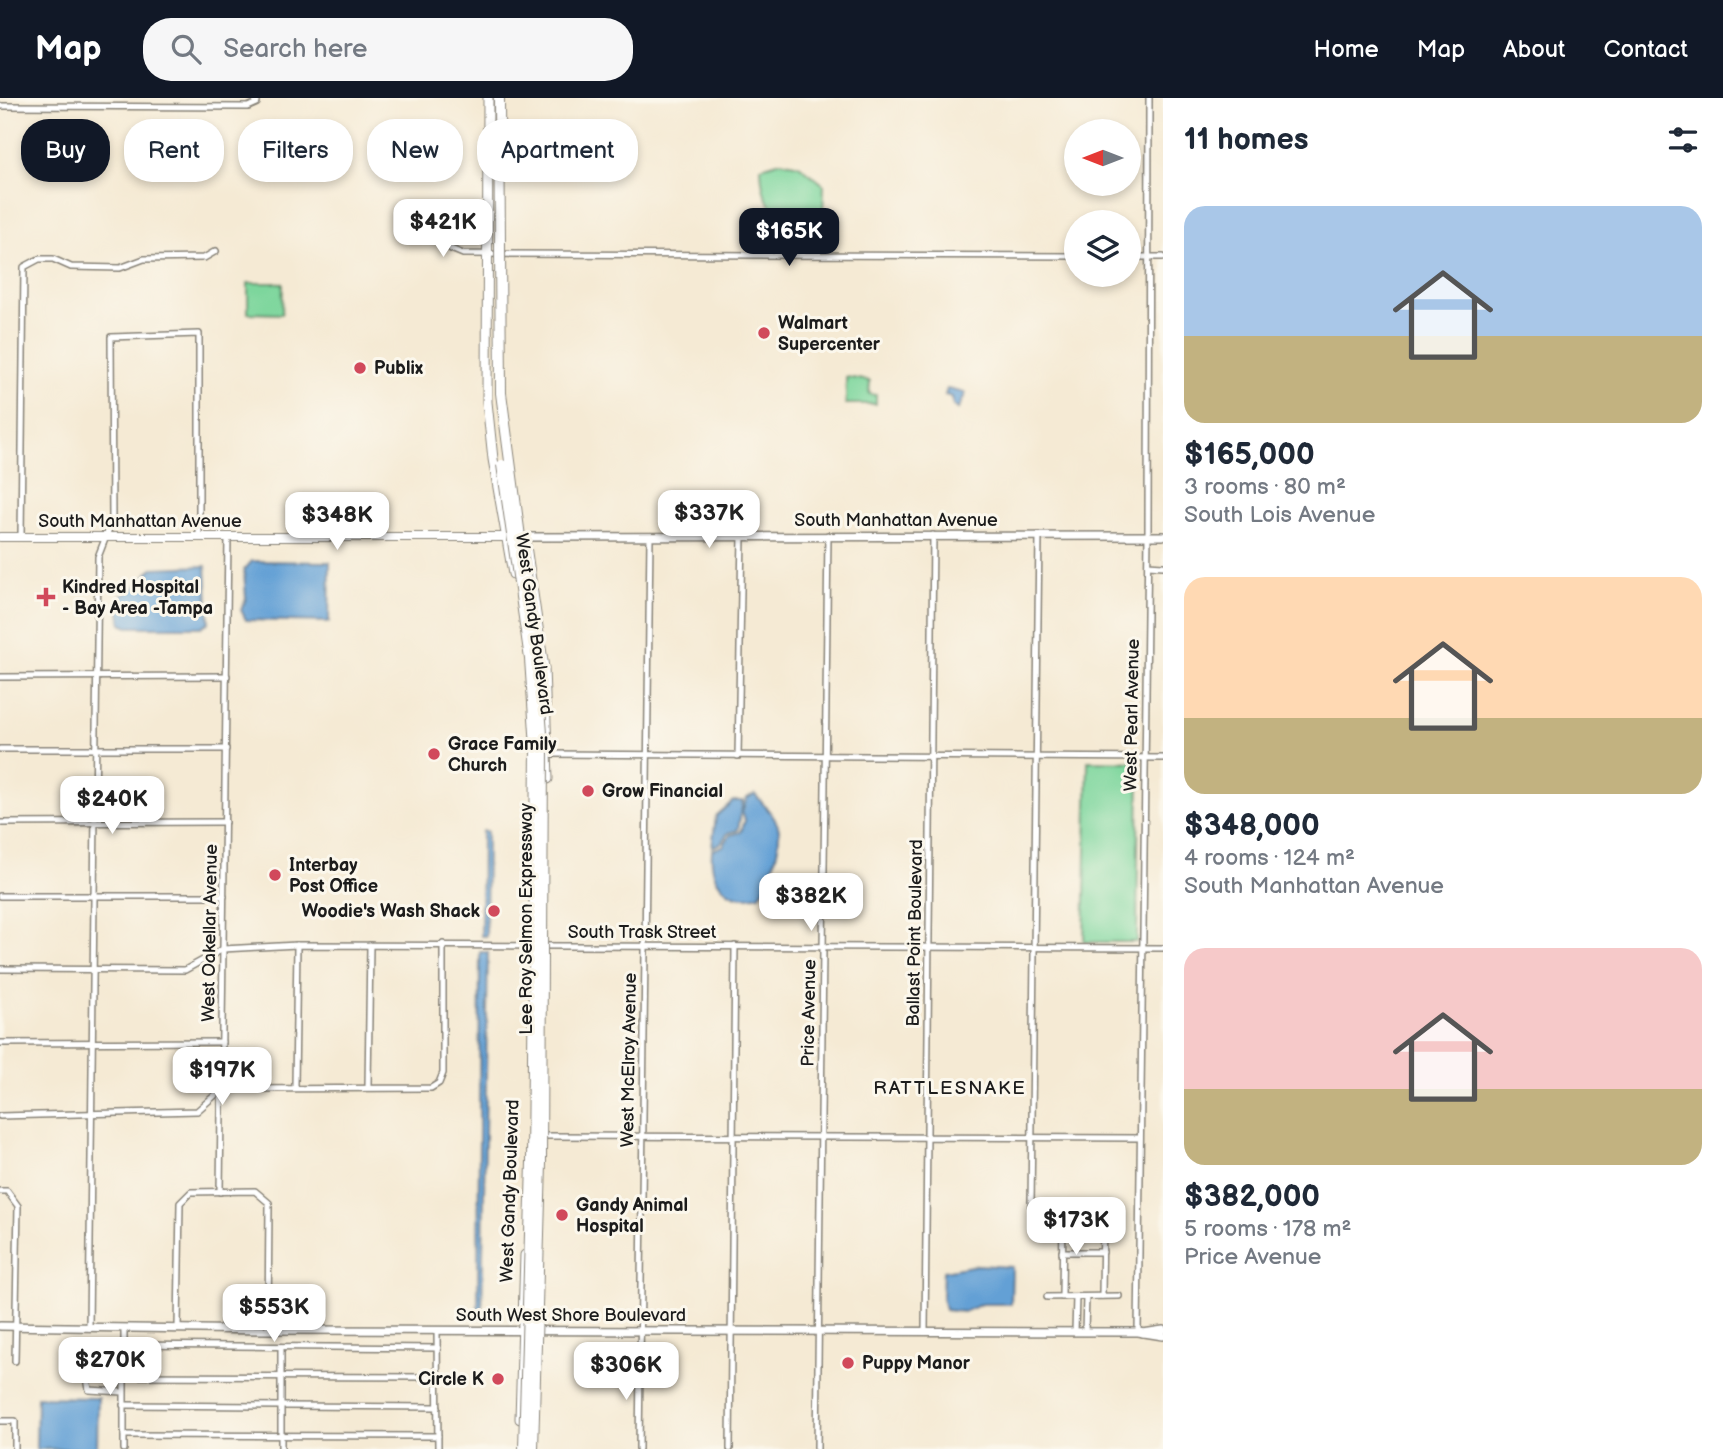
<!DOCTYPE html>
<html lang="en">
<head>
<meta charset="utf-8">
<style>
  :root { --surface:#fff; --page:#f6f6f7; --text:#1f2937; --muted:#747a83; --accent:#111827 }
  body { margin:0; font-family:"Balsamiq Sans",sans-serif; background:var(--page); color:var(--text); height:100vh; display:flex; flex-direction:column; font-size:26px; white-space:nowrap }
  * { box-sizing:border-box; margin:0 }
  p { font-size:23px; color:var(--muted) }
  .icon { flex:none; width:38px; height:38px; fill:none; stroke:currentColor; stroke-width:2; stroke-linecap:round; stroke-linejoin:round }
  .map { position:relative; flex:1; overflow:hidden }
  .panel { display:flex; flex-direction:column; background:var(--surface); width:560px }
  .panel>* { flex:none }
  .banner { position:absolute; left:21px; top:21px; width:665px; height:63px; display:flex; gap:14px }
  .needle { width:46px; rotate:270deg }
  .fabs { position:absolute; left:1064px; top:21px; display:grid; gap:14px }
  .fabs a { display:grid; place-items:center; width:77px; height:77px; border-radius:50%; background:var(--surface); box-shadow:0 4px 10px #0003; font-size:35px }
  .price { position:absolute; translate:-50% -60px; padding:0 16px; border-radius:14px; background:#fff; color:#222; font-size:23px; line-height:46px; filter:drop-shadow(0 2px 4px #0008) }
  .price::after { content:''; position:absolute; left:50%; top:42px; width:21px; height:16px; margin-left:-10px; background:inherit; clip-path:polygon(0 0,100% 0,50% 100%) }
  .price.active { background:var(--accent); color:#fff }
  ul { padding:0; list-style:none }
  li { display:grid; align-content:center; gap:14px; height:371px; padding:0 21px }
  li span { display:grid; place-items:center; height:217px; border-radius:21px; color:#555 }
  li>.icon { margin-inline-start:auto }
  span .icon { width:126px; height:126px; fill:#fffc; stroke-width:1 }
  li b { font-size:30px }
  h2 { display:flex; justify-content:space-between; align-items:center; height:84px; padding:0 21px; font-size:30px }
  .pill { padding:0 24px; border-radius:28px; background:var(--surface); box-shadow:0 4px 10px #0003; font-size:24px; line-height:63px }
  .pill.active { background:var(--accent); color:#fff }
  header { display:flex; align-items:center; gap:42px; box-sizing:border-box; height:98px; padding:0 35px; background:var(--accent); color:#fff }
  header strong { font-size:33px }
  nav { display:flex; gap:38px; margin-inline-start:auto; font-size:24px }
  .search { width:490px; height:63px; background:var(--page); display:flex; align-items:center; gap:18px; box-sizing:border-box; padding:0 24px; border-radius:28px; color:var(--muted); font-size:26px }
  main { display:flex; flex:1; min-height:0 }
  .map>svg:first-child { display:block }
</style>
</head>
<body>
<header>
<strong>Map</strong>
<div class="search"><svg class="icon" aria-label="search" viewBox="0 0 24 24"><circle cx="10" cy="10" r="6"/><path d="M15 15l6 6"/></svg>Search here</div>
<nav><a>Home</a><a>Map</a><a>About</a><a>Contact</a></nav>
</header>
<main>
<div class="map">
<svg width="1163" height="1351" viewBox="0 0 1163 1351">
  <rect width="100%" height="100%" fill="#fbf7ec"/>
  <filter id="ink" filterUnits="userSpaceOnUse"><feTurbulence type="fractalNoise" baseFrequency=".0143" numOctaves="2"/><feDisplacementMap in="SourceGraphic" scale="14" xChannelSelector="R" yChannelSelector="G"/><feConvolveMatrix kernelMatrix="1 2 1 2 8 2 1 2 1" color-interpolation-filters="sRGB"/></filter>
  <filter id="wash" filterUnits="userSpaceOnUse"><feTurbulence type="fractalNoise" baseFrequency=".00686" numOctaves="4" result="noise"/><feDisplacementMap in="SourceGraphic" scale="28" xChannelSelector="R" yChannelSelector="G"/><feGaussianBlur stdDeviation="1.57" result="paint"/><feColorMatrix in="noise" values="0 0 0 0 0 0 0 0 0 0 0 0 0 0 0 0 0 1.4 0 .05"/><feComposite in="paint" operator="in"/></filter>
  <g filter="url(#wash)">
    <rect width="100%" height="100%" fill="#f5ead4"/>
    <g fill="#7dd69c" stroke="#4c795c" stroke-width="2">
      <path d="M781 63 799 67 824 87 823 118C779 124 762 115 761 69Z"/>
      <path d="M248 185H283L282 216 248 215Z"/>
      <path d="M846 279 870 283 869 296 876 297V306H846Z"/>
      <path d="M1088 663 1139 664 1137 844H1084Z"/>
    </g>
    <g fill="#64a0d5" stroke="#405e78" stroke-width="2">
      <path d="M947 291 966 295 958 311 953 308 952 299 945 297Z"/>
      <path d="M252 463 330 464 329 524 246 522 241 512 246 501 244 472Z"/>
      <path d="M206 468 209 524 201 529H128L121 526 119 499 133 492 152 470Z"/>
      <path d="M755 696C763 707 778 720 779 733 780 752 770 782 760 797 728 806 709 783 712 752L723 748 730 737 741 734 745 722 742 714 747 700Z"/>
      <path d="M733 703H743L738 732 728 735 721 745 712 749 716 718Z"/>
      <path d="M482 733H487L486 838H481Z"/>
      <path d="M480 854H488L482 1219H478Z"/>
      <path d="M977 1167 1012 1169 1011 1206H981L964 1214 945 1212 942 1198 943 1173Z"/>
      <path d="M37 1299 98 1300 97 1351H36Z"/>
    </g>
  </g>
  <g filter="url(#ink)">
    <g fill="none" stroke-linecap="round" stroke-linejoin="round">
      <defs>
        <g id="minor">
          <path d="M0 8 248 9 257 5V0"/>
          <path d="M401 137 442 141 451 151 463 156 1076 158"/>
          <path d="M1129 159H1163"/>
          <path d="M21 439 24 169 39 161H53L71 169 120 170 144 161 204 160 216 153"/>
          <path d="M1148 467 1163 468"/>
          <path d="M0 579 227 578"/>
          <path d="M0 651H226"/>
          <path d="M548 656 1163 660"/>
          <path d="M738 658 742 438"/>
          <path d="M0 725 225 724"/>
          <path d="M0 798H224"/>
          <path d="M0 871 185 872 223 851 297 847 1163 850"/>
          <path d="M0 945 222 944"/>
          <path d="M295 989 297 847"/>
          <path d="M368 989 370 847"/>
          <path d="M0 1018 197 1013 222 991 431 990 439 985 443 975V846"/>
          <path d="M543 1038 1140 1040"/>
          <path d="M0 1093H7L18 1108 15 1263"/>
          <path d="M220 1094 228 439"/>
          <path d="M1031 1107 1039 437"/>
          <path d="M1062 1154H1103"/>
          <path d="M1102 1198 1103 1119"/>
          <path d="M1047 1199 1119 1198"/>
          <path d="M1062 1199 1063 1119"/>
          <path d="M89 1230 98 459 112 423 111 239 199 236V439"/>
          <path d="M178 1230 180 1105 191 1094 255 1093 269 1105 268 1232"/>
          <path d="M437 1232 438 1351"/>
          <path d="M925 1234 933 437"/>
          <path d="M1075 1234 1076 1199"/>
          <path d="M1085 1234 1086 1199"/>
          <path d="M1138 1234 1148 437 1149 0"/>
          <path d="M123 1247 438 1250"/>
          <path d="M86 1273 89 1292 123 1294"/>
          <path d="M123 1278 438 1279"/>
          <path d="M123 1307 438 1309"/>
          <path d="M0 1323H15V1351"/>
          <path d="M124 1337 438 1338"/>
          <path d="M124 1351V1230"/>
          <path d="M281 1351V1249"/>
          <path d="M639 1351 650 439"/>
          <path d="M730 1351 735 848"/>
          <path d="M817 1351 828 437"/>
        </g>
        <g id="tertiary">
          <path d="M524 439 1163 438"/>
          <path d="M0 1228 268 1232 1138 1234 1163 1238"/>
          <path d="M1143 1235 1163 1232"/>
        </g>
        <path id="secondary" d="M0 439H512"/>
        <g id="primary">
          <path d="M488 0 487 304 493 361 513 476"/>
          <path d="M526 448 544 570 548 681"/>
          <path d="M520 1321 525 1157"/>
        </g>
      </defs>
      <use href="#minor" stroke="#888378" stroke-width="8"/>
      <use href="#tertiary" stroke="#888378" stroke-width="10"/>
      <use href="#secondary" stroke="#888378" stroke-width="10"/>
      <use href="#primary" stroke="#888378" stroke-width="11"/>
      <use href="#minor" stroke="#fff" stroke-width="5"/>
      <use href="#tertiary" stroke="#fff" stroke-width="7"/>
      <use href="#secondary" stroke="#fff" stroke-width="8"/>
      <use href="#primary" stroke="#fff" stroke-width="9"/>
      <defs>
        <g id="motorway-bridge">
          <path d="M499 0 501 295 536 560 543 648 541 1065 533 1351"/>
          <path d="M502 367 530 561 536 649 532 1064 524 1351"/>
        </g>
      </defs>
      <use href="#motorway-bridge" stroke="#888378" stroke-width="12" stroke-linecap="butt"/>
      <use href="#motorway-bridge" stroke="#fff" stroke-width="10"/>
    </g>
  </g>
  <g fill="#d1495b" stroke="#fbf7ec" stroke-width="2.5">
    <circle cx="764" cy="235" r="7"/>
    <circle cx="360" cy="270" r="7"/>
    <path d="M42.5 488.5h7v7h7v7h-7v7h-7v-7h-7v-7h7z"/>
    <circle cx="434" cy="656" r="7"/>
    <circle cx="588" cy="693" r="7"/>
    <circle cx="275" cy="777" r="7"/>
    <circle cx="494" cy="813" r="7"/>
    <circle cx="562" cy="1117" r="7"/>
    <circle cx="848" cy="1265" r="7"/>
    <circle cx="498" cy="1281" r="7"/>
  </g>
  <g text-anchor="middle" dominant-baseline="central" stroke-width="6" stroke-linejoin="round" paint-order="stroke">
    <g font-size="18" font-weight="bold" fill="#1c1c1c" stroke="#fbf7ec" text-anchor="start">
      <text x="778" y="225">Walmart<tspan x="778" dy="21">Supercenter</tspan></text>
      <text x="374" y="270">Publix</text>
      <text x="62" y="489">Kindred Hospital<tspan x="62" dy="21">- Bay Area -Tampa</tspan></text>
      <text x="448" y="646">Grace Family<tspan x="448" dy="21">Church</tspan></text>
      <text x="602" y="693">Grow Financial</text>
      <text x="289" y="767">Interbay<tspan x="289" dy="21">Post Office</tspan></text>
      <text x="480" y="813" text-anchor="end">Woodie's Wash Shack</text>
      <text x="576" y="1107">Gandy Animal<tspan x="576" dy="21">Hospital</tspan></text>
      <text x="862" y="1265">Puppy Manor</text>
      <text x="484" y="1281" text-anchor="end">Circle K</text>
    </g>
    <g font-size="18" fill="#1c1c1c" stroke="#fbf7ec">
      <text x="896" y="422">South Manhattan Avenue</text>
      <text x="140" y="423">South Manhattan Avenue</text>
      <text transform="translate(534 526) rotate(82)">West Gandy Boulevard</text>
      <text transform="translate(1132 617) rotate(-89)">West Pearl Avenue</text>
      <text transform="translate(526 821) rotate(-90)">Lee Roy Selmon Expressway</text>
      <text x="642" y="834">South Trask Street</text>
      <text transform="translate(210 835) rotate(-89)">West Oakellar Avenue</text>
      <text transform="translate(915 835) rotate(-89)">Ballast Point Boulevard</text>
      <text transform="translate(809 915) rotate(-89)">Price Avenue</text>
      <text transform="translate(629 962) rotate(-89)">West McElroy Avenue</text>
      <text transform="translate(510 1093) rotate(-88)">West Gandy Boulevard</text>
      <text x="571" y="1217">South West Shore Boulevard</text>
    </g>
    <g font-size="19" letter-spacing="2" fill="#1c1c1c" stroke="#fbf7ec">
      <text x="950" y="990">RATTLESNAKE</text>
    </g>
  </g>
</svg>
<div class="fabs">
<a><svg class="needle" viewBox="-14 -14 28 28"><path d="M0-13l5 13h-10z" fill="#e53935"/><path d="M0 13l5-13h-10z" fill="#747a83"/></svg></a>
<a><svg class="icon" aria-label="layers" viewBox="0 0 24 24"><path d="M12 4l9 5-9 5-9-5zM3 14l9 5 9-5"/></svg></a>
</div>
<b class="price" style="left:443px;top:161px">$421K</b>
<b class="price active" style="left:789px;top:170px">$165K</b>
<b class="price" style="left:709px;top:452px">$337K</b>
<b class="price" style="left:337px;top:454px">$348K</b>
<b class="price" style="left:112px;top:738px">$240K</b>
<b class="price" style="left:811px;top:835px">$382K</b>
<b class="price" style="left:222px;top:1009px">$197K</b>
<b class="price" style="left:1076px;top:1159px">$173K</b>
<b class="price" style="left:274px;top:1246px">$553K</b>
<b class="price" style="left:110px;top:1299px">$270K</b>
<b class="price" style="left:626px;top:1304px">$306K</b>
<div class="banner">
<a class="pill active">Buy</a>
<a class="pill">Rent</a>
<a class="pill">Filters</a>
<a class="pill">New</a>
<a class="pill">Apartment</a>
</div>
</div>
<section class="panel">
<h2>11 homes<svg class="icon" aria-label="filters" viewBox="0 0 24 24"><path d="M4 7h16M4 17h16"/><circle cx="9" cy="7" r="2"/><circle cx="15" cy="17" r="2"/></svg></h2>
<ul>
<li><span style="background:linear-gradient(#a9c7e8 60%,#c2b280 0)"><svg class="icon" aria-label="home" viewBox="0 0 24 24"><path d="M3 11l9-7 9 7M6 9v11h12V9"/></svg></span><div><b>$165,000</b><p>3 rooms · 80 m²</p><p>South Lois Avenue</p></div></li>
<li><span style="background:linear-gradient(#ffd9b3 65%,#c2b280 0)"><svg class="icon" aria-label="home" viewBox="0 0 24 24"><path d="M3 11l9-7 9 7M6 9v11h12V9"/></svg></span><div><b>$348,000</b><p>4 rooms · 124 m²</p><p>South Manhattan Avenue</p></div></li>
<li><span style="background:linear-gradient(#f6c9c9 65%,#c2b280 0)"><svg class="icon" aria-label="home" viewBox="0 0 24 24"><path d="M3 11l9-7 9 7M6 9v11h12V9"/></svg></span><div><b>$382,000</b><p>5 rooms · 178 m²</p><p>Price Avenue</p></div></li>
</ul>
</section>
</main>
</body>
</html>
